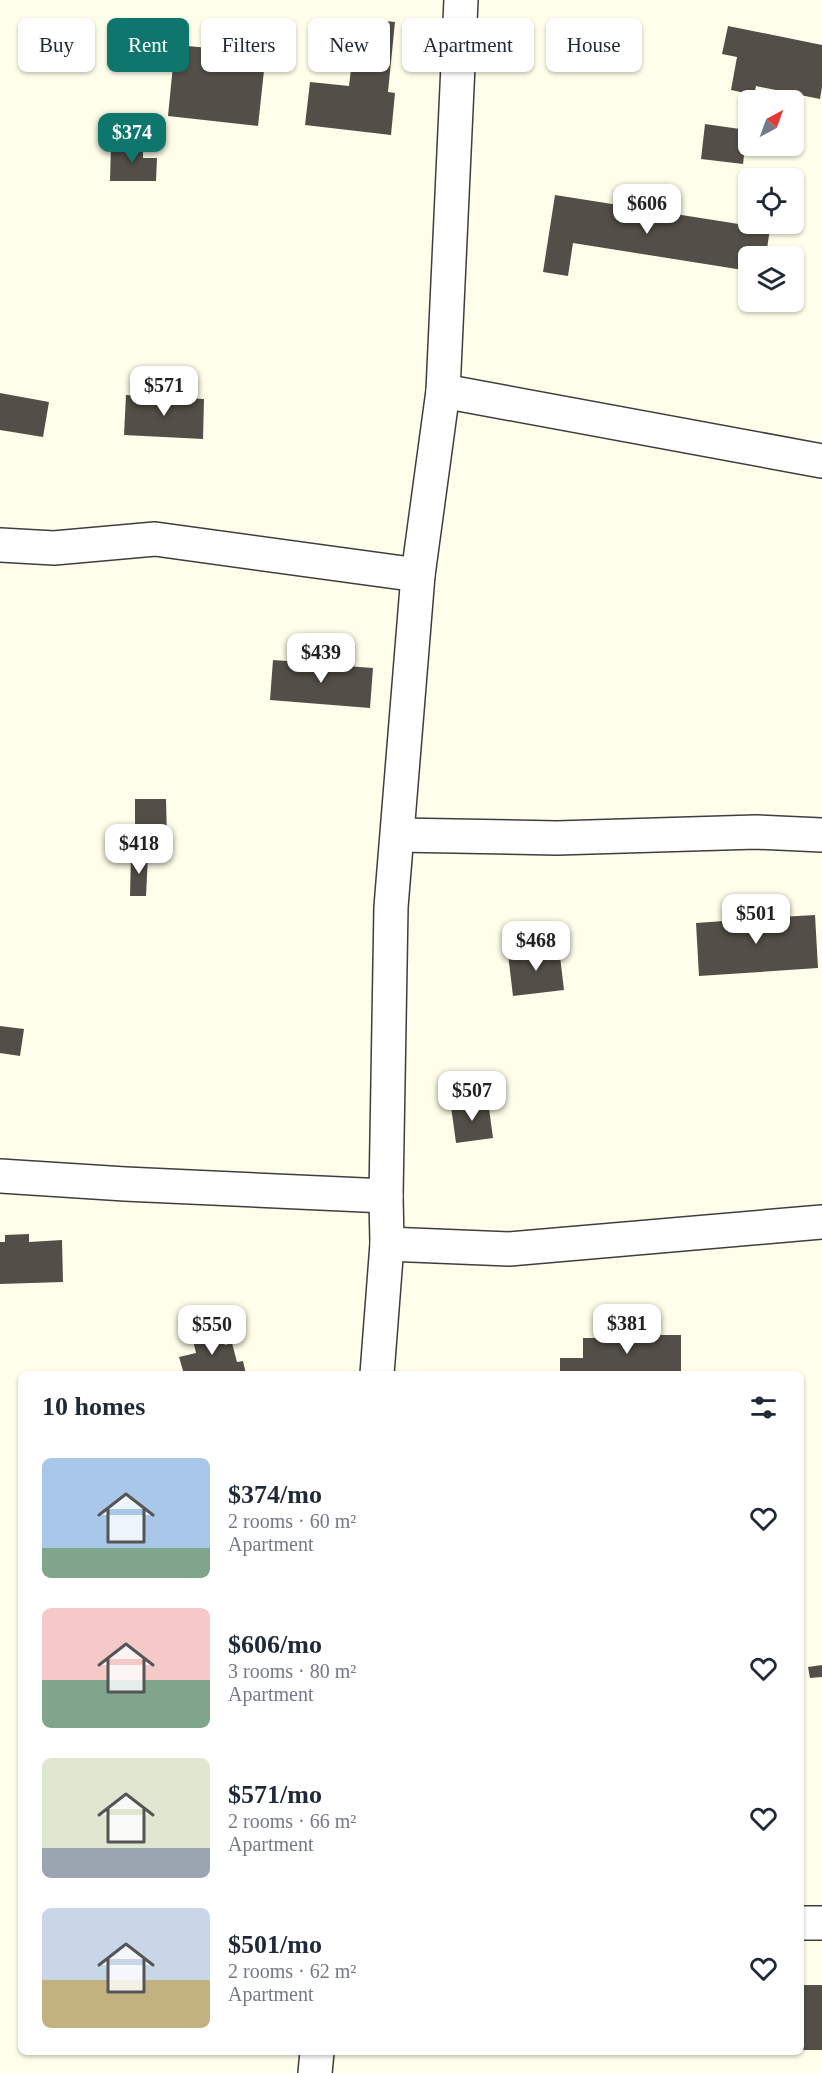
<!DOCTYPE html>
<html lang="en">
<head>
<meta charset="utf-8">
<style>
  :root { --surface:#fff; --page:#f6f6f7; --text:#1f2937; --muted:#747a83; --accent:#0f766e }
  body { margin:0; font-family:"Times New Roman",serif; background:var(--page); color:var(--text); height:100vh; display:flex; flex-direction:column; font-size:22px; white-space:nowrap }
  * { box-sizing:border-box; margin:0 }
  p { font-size:20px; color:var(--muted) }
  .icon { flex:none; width:33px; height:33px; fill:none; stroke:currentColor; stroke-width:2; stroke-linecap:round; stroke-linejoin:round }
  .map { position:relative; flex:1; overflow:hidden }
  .side { position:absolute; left:18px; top:1371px; width:786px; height:684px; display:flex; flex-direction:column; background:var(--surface); border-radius:9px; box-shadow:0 2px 4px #0004 }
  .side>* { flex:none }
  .hud { position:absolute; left:18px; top:18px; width:786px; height:54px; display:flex; gap:12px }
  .needle { width:39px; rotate:41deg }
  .tools { position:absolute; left:738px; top:90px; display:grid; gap:12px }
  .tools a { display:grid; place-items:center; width:66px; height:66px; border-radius:9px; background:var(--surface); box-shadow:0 2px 4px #0004; font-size:30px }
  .price { position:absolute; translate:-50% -51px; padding:0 14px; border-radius:12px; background:#fff; color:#222; font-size:20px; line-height:39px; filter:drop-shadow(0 2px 3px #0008) }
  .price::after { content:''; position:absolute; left:50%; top:36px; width:18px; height:14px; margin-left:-9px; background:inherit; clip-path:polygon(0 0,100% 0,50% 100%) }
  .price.active { background:var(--accent); color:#fff }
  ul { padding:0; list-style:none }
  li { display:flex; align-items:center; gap:18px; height:150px; padding:0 24px }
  li span { display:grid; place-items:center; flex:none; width:168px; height:120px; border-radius:9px; color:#555 }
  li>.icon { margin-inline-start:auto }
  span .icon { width:72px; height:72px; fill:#fffc; stroke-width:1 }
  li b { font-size:26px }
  h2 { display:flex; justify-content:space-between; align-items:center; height:72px; padding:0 24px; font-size:26px }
  .tag { padding:0 21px; border-radius:9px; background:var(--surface); box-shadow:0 2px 4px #0004; font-size:21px; line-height:54px }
  .tag.active { background:var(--accent); color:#fff }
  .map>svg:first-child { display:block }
</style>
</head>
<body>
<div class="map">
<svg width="822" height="2073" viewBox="0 0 822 2073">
  <rect width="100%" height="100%" fill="#fefeea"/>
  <g fill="#534f48">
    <path d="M357 18 395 22 388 92 395 93 391 135 305 125 310 82 349 86Z"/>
    <path d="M728 26 822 45V87L820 99 756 86 754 95 731 90 737 57 722 54Z"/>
    <path d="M211 37 267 43 258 126 168 116 175 45 210 48Z"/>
    <path d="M705 124 747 130 743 164 701 159Z"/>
    <path d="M111 145H143V158H157L156 181H110Z"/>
    <path d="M555 195 770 229 766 255 746 252 743 270 573 243 568 276 543 272Z"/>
    <path d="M0 393 49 402 43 437 0 430Z"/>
    <path d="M126 395 204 399 203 439 124 435Z"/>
    <path d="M273 660 301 662V660L320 661V664L373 668 370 708 270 700Z"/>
    <path d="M135 799H166L167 840H135Z"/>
    <path d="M131 854 148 855 146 896H130Z"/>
    <path d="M746 912 747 919 815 915 818 968 699 976 696 923 724 921V914Z"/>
    <path d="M559 948 564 990 513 996 508 954Z"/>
    <path d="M0 1026 24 1029 20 1056 0 1053Z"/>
    <path d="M488 1101 493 1138 456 1143 451 1106Z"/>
    <path d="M29 1234V1242L62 1240 63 1282 0 1284V1242H5V1235Z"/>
    <path d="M220 1329 225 1345 232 1343 237 1362 243 1361 246 1374H184L179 1357 196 1353 192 1336Z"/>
    <path d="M609 1330 636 1331 635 1335H681V1374H560V1358H583V1338H608Z"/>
    <path d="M822 1665V1677L810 1678 808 1667Z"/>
    <rect x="801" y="1985" width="21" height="65"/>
  </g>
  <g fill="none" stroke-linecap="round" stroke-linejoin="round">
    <defs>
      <g id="minor">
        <path d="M443 391 822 461"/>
        <path d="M0 545 54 548 155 539 418 575"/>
        <path d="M398 835 557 838 756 832 822 835"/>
        <path d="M0 1176 125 1184 386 1196"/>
        <path d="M387 1244 509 1249 822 1222"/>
        <path d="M377 1374 387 1244 386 1196 391 907 418 575 443 391 461 0"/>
        <path d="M801 1923H822"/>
        <path d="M315 2073 317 2052"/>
      </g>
    </defs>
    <use href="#minor" stroke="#3e3e3e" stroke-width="36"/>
    <use href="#minor" stroke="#fff" stroke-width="33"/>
  </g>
</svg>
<div class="tools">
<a><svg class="needle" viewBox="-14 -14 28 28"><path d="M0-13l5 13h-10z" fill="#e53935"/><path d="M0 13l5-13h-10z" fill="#747a83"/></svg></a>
<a><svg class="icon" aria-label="locate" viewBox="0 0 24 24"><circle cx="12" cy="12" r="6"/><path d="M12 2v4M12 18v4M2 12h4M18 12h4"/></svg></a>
<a><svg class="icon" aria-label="layers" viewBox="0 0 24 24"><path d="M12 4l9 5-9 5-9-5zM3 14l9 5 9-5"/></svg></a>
</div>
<b class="price active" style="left:132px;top:164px">$374</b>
<b class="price" style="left:647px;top:235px">$606</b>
<b class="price" style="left:164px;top:417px">$571</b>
<b class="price" style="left:321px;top:684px">$439</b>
<b class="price" style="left:139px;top:875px">$418</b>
<b class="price" style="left:756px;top:945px">$501</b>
<b class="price" style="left:536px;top:972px">$468</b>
<b class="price" style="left:472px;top:1122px">$507</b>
<b class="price" style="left:627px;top:1355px">$381</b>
<b class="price" style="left:212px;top:1356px">$550</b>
<div class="hud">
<a class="tag">Buy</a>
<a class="tag active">Rent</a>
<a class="tag">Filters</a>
<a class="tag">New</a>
<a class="tag">Apartment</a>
<a class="tag">House</a>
</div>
<section class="side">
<h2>10 homes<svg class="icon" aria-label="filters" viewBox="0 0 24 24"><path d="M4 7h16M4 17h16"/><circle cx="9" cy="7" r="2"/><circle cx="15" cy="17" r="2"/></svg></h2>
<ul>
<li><span style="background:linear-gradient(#a9c7e8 75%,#7fa58c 0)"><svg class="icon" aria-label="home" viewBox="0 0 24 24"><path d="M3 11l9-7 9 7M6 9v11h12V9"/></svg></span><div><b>$374/mo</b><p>2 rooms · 60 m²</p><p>Apartment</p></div><svg class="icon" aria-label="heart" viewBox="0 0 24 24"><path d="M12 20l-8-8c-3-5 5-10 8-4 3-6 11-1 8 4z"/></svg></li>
<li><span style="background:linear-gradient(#f6c9c9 60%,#7fa58c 0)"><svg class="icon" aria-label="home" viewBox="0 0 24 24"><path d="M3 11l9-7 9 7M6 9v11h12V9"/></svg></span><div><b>$606/mo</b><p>3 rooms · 80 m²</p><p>Apartment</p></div><svg class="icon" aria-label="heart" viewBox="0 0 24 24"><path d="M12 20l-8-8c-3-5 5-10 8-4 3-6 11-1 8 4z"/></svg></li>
<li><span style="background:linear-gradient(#dfe7d0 75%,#9aa5b1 0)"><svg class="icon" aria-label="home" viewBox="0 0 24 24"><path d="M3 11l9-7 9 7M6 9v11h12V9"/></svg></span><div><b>$571/mo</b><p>2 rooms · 66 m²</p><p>Apartment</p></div><svg class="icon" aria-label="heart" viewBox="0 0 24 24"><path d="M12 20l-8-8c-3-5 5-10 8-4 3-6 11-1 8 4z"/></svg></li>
<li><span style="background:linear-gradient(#c9d6e8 60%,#c2b280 0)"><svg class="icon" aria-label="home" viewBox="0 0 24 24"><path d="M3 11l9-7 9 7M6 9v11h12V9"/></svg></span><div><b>$501/mo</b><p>2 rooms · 62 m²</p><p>Apartment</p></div><svg class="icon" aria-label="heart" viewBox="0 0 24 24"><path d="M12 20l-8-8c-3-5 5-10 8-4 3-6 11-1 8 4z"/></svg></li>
</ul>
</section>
</div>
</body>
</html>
